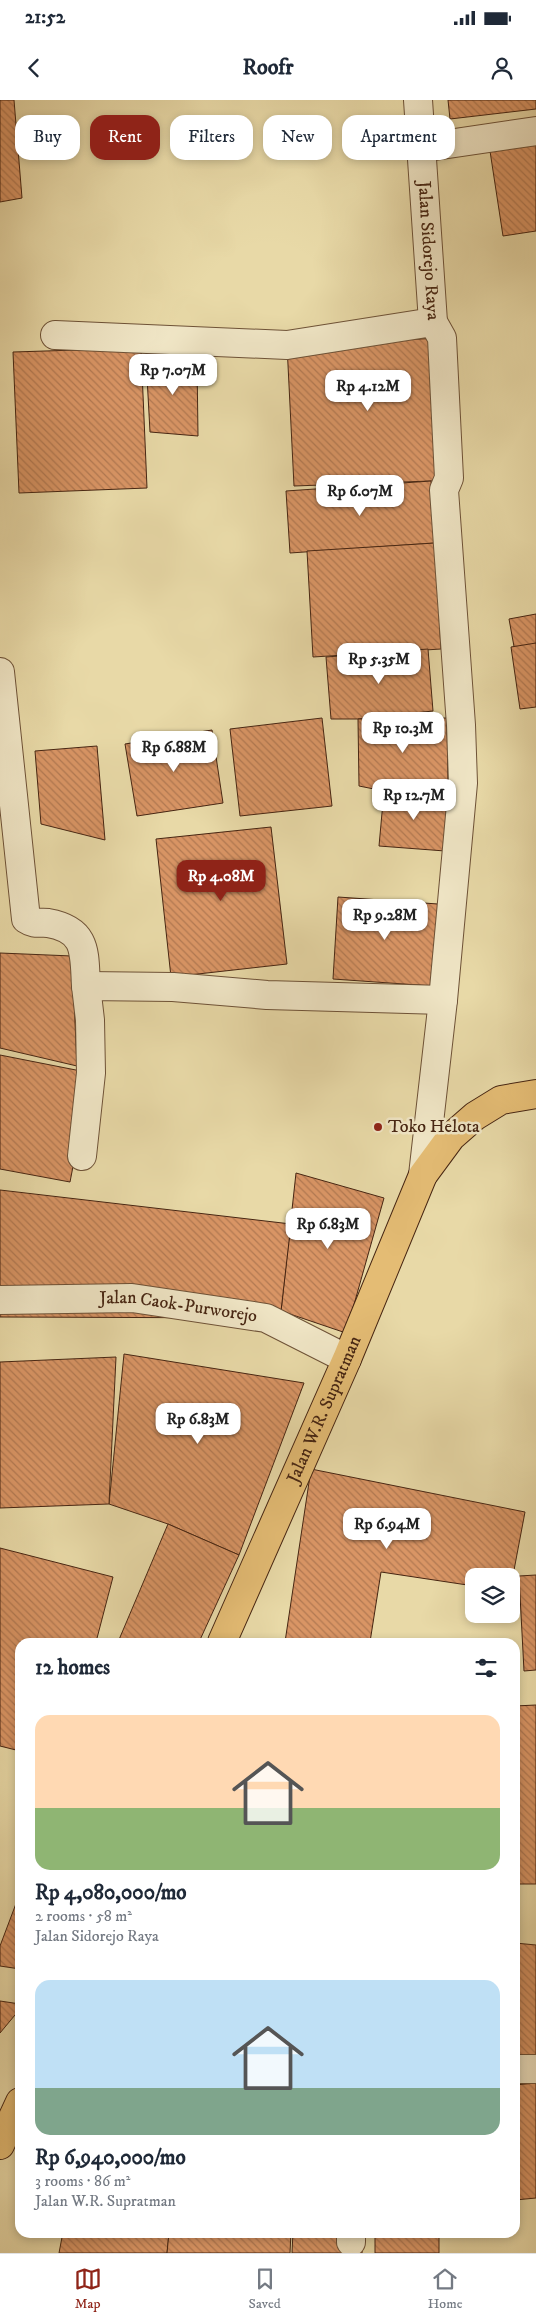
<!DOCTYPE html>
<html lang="en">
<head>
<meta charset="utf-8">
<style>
  :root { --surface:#fff; --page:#f6f6f7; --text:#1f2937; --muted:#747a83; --line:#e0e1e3; --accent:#8f2418 }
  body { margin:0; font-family:"IM FELL DW Pica",serif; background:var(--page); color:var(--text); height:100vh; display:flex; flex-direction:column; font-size:19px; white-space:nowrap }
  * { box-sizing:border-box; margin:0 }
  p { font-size:16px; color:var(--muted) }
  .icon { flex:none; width:28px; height:28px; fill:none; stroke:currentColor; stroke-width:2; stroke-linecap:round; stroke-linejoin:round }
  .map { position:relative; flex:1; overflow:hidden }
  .sheet { position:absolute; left:15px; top:1538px; width:505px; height:600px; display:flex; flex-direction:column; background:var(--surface); border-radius:15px; box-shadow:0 2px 8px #0003 }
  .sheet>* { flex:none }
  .banner { position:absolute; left:15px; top:15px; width:506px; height:45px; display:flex; gap:10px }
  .tools { position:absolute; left:465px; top:1468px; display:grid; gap:10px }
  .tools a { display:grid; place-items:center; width:55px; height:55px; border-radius:10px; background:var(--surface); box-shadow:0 2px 8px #0003; font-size:25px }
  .price { position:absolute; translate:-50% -42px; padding:0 11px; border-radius:10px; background:#fff; color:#222; font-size:16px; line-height:32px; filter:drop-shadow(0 1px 2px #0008) }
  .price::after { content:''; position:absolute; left:50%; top:30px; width:15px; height:11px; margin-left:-8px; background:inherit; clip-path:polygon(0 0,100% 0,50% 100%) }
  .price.current { background:var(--accent); color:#fff }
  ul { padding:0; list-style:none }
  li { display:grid; align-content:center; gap:10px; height:265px; padding:0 20px }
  li span { display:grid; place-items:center; height:155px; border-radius:15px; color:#555 }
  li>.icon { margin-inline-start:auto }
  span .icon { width:90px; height:90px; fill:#fffc; stroke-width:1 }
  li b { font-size:21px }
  h2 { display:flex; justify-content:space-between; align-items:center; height:60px; padding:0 20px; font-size:21px }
  .chip { padding:0 18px; border-radius:15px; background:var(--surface); box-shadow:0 2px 8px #0003; font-size:18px; line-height:45px }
  .chip.current { background:var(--accent); color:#fff }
  .status { display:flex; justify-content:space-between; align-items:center; height:35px; padding:0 25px; background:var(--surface); direction:ltr }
  .status svg { height:14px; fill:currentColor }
  header { display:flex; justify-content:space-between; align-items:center; height:65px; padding:0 20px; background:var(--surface); font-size:22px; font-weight:800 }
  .tab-bar { display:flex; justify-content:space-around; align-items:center; height:70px; border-top:1px solid var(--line); background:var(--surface); font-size:14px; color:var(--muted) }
  .tab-bar a { display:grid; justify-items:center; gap:2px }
  .tab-bar .current { color:var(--accent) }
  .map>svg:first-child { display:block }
</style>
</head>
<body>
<div class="status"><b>21:52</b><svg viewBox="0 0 49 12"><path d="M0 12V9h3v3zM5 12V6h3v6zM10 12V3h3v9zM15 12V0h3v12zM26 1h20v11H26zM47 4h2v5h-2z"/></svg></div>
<header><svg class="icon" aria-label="back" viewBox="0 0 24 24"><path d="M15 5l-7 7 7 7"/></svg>Roofr<svg class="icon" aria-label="person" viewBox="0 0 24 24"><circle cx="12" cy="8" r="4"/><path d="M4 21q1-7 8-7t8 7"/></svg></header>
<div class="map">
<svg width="536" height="2153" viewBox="0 0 536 2153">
  <defs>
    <pattern id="building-back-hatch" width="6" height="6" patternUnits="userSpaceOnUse" patternTransform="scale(1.25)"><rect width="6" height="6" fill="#d99565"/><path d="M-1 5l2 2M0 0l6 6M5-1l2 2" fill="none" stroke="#b27952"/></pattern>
  </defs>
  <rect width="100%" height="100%" fill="#e8d9a7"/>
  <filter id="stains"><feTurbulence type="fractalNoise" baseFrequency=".004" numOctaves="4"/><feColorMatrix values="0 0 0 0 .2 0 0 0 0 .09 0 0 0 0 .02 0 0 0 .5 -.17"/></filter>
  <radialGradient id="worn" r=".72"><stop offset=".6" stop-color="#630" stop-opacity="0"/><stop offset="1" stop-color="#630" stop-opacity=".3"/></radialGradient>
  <g fill="url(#building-back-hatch)" stroke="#462512">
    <path d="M0 0H14L22 98 0 102Z"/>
    <path d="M448 0H536V9L450 19Z"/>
    <path d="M536 31V131L503 136 488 38Z"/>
    <path d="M442 238 449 378 431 381 294 386 287 245Z"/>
    <path d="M141 248 147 388 19 393 13 252Z"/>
    <path d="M146 258 197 260 198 336 150 332Z"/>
    <path d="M431 381 435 443 290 453 286 391Z"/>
    <path d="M435 443 441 549 313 557 307 451Z"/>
    <path d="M536 514V560L517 563 509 519Z"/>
    <path d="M536 543V607L520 609 511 547Z"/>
    <path d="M428 549 433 611 358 619H331L326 557Z"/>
    <path d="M322 618 332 706 240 716 230 629Z"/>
    <path d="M447 618 448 686 384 691 359 686 358 619Z"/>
    <path d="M212 630 223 703 137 716 125 644Z"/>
    <path d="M97 646 105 740 41 724 35 651Z"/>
    <path d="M384 691 449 696 445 751 379 746Z"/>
    <path d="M271 727 287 864 171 877 156 739Z"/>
    <path d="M338 797 438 804 432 886 333 879Z"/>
    <path d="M0 853 72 856 77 966 0 948Z"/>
    <path d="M0 955 91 973 70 1082 0 1069Z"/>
    <path d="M296 1073 384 1098 346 1233 281 1211Z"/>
    <path d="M0 1090 291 1124 281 1211 266 1218 0 1217Z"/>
    <path d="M124 1254 304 1283 239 1455 168 1424 109 1404Z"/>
    <path d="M116 1257 109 1404 0 1408V1262Z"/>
    <path d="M311 1369 525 1412 511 1486V1476H474V1486L381 1472 370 1542H285Z"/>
    <path d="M168 1424 239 1455 199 1542H118Z"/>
    <path d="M0 1448 113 1477 96 1542H20V1651L0 1646Z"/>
    <path d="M536 1475V1570L524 1571 519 1476Z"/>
    <path d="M536 1605V1784H515V1606Z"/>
    <path d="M20 1793V1869L0 1866V1846Z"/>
    <path d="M515 1843 536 1845V1956L515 1954Z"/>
    <path d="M0 1901 20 1904V1909L0 1933Z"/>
    <path d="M536 1983V2098L515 2100V1985Z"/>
    <path d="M63 2132H147L169 2136 167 2153H59Z"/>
    <path d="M169 2132H291L290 2153H167Z"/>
    <path d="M293 2132H364L362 2153H292Z"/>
    <rect x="375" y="2132" width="64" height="21"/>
  </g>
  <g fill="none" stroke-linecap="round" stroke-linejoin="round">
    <defs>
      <g id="minor">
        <path id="s1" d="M418 0 433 222 442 238 449 378 444 390 461 625 463 683 443 900 423 1075"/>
        <path d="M421 48 536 31"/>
        <path d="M55 235 287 245 433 222"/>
        <path d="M0 572 26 819C35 825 39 822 48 823 88 830 84 853 86 886"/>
        <path d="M82 1056 91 973 90 920 86 886 173 887 267 895 443 900"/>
        <path d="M515 1969H536"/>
        <path d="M351 2142V2132"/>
      </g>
      <g id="tertiary">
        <path id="s2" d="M0 1200 132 1198 266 1218 347 1259"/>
      </g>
      <g id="primary">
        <path id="s3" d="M222 1542 347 1259 423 1075 451 1037 475 1016 501 1000 536 994"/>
        <path d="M0 2045 20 2002"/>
      </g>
    </defs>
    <use href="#minor" stroke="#6e5237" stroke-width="30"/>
    <use href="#tertiary" stroke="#6e5237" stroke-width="30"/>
    <use href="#primary" stroke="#462512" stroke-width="30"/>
    <use href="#minor" stroke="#f0e6c6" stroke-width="28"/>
    <use href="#tertiary" stroke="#f0e6c6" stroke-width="28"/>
    <use href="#primary" stroke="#e4bc74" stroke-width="28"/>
  </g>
  <circle fill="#8f2418" stroke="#f0e6c6" stroke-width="2" cx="378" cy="1027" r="5"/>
  <g text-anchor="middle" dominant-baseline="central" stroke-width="5" stroke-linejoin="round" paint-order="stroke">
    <g font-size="18" fill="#462512" stroke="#f0e6c6">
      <text stroke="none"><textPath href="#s1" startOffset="151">Jalan Sidorejo Raya</textPath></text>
      <text stroke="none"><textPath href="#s2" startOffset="179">Jalan Caok-Purworejo</textPath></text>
      <text stroke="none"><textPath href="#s3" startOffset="254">Jalan W.R. Supratman</textPath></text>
    </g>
    <g font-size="18" fill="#462512" stroke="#f0e6c6" text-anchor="start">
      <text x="388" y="1027">Toko Helota</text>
    </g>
  </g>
  <rect width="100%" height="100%" filter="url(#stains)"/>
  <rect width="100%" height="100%" fill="url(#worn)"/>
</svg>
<div class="tools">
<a><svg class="icon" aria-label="layers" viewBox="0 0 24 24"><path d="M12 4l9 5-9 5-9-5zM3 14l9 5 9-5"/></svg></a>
</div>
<b class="price" style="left:173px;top:296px">Rp 7.07M</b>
<b class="price" style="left:368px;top:312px">Rp 4.12M</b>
<b class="price" style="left:360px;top:417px">Rp 6.07M</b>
<b class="price" style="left:379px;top:585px">Rp 5.35M</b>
<b class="price" style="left:403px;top:654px">Rp 10.3M</b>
<b class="price" style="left:174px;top:673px">Rp 6.88M</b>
<b class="price" style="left:414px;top:721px">Rp 12.7M</b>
<b class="price current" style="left:221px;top:802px">Rp 4.08M</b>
<b class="price" style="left:385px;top:841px">Rp 9.28M</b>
<b class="price" style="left:328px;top:1150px">Rp 6.83M</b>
<b class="price" style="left:198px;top:1345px">Rp 6.83M</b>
<b class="price" style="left:387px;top:1450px">Rp 6.94M</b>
<div class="banner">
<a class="chip">Buy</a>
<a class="chip current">Rent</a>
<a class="chip">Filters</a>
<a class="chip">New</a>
<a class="chip">Apartment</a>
</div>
<section class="sheet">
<h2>12 homes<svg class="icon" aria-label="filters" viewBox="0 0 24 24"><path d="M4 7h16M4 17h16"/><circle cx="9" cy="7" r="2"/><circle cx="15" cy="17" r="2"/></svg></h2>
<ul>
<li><span style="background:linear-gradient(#ffd9b3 60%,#8fb573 0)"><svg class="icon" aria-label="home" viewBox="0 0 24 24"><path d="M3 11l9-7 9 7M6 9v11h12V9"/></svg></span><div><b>Rp 4,080,000/mo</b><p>2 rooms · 58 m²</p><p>Jalan Sidorejo Raya</p></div></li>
<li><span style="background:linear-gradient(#bfe0f5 70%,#7fa58c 0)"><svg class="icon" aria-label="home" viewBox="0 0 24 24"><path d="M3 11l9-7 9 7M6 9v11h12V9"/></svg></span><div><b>Rp 6,940,000/mo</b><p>3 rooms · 86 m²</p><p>Jalan W.R. Supratman</p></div></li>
</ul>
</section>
</div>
<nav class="tab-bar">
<a class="current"><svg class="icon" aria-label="map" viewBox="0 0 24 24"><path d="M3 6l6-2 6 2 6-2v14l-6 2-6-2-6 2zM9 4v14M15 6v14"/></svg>Map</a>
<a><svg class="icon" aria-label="saved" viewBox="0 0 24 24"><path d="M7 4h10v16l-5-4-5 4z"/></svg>Saved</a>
<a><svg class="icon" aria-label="home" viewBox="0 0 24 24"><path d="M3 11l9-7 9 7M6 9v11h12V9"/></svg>Home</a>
</nav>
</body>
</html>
